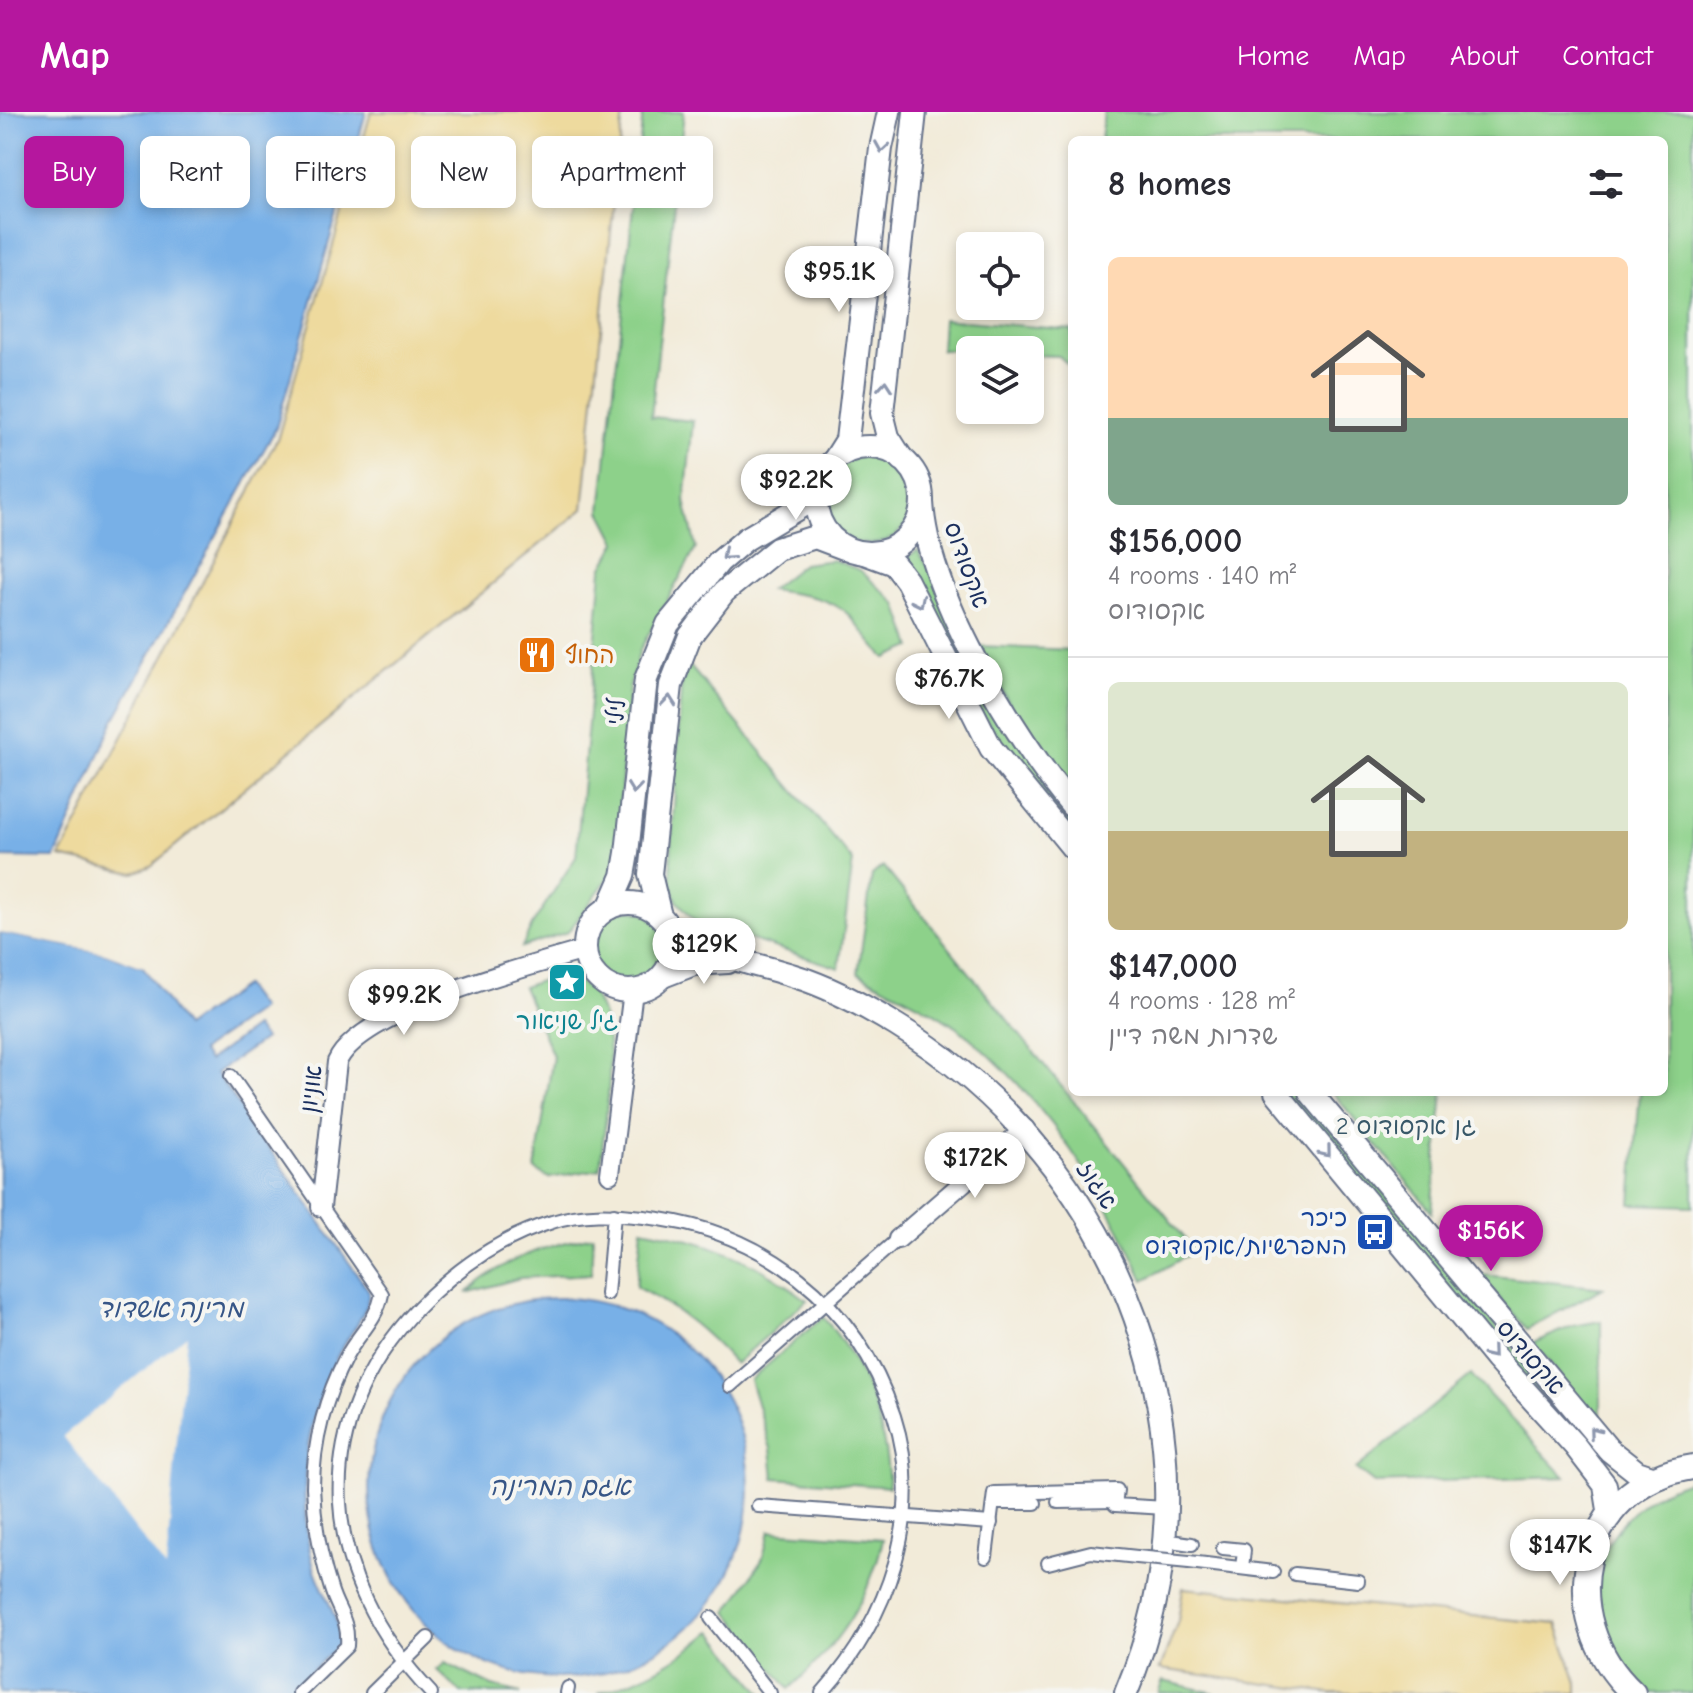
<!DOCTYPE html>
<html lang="en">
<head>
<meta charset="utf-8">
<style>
  :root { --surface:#fff; --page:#f7f7f7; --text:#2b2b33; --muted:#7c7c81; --line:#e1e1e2; --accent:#b5179e }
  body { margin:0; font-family:"Comic Neue","Playpen Sans Hebrew",sans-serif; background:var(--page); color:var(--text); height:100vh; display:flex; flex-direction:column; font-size:30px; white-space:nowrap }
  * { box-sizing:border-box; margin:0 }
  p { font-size:26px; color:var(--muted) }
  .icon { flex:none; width:44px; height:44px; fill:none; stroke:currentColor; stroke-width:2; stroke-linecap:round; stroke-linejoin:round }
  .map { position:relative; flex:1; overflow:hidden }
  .drawer { position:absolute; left:1068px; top:24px; width:600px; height:960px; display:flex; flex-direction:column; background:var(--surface); border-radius:12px; box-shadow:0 4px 12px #0003 }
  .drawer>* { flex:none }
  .banner { position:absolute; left:24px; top:24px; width:760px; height:72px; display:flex; gap:16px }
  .controls { position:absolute; left:956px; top:120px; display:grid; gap:16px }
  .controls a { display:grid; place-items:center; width:88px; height:88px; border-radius:12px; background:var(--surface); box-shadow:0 4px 12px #0003; font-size:40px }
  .price { position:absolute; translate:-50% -68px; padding:0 18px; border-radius:28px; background:#fff; color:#222; font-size:26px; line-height:52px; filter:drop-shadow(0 2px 4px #0008) }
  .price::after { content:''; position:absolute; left:50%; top:48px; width:24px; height:18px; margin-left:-12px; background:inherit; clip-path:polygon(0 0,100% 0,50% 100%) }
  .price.current { background:var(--accent); color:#fff }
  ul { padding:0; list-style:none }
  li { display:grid; align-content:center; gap:16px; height:424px; padding:0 40px }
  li+li { border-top:2px solid var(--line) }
  li span { display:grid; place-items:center; height:248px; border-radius:12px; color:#555 }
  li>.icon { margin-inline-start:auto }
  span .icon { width:144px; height:144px; fill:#fffc; stroke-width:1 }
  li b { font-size:34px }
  h2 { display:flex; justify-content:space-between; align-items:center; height:96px; padding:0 40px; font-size:34px }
  .chip { padding:0 28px; border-radius:12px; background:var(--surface); box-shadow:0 4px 12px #0003; font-size:28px; line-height:72px }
  .chip.current { background:var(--accent); color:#fff }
  header { display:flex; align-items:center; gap:48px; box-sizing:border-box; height:112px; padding:0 40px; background:var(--accent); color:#fff }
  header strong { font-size:38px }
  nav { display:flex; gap:44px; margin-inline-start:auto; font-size:28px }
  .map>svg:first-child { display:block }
</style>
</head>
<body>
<header>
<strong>Map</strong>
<nav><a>Home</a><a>Map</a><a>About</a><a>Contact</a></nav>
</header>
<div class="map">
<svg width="1693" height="1581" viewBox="0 0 1693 1581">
  <rect width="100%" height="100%" fill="#f6f6f2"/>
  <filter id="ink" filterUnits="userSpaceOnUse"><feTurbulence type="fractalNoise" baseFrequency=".0125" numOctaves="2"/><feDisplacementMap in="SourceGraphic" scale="16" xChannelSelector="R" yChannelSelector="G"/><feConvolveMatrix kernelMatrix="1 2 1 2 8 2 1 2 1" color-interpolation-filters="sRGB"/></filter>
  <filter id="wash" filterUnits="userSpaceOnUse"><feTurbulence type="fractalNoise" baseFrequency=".006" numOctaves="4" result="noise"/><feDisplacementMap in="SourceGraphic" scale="32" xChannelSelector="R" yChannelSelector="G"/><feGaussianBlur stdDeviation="1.8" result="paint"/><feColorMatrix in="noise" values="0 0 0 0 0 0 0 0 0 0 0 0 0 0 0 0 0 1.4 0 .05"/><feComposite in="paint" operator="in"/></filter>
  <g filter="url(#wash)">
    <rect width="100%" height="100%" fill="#f2ebd9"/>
    <g fill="#8dd18a" stroke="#548074" stroke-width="2">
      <path d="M643 0H684L651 305 693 309 685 389 696 436 640 538 629 577 615 753 609 765 568 820 522 835 532 813 576 745 602 457 617 430 601 399Z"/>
      <path d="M1104 0H1693V1094L1631 1092 1640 980H1664V28H1101Z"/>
      <path d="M943 207 1072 218V256L1059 244 1030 243V238H941Z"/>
      <circle cx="869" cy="388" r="44"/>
      <path d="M918 438 1072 703V733L981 600 944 530 909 444Z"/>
      <path d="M833 448 860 458 897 492 912 535 886 546C871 533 862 517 849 503 829 484 796 482 770 478L803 452Z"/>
      <path d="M979 534 1072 538V678L1026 623Z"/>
      <path d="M688 552 853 749 839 856 696 810 677 789 671 770V745L681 576Z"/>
      <path d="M883 754 1195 1139 1144 1168C1102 1076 1048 992 970 926 938 899 895 881 858 861L872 763Z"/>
      <circle cx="629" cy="835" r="37"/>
      <path d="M556 863C635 870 604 1005 600 1057L549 1066 535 1058 553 944 523 875Z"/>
      <path d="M1278 980H1303L1591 1330 1586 1335Z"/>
      <path d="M1332 980H1443L1432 1100Z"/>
      <path d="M642 1117C705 1128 757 1148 807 1188L735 1252C705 1218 676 1195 636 1175Z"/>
      <path d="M593 1124 591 1162 520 1166 467 1181C503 1146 545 1134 593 1124Z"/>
      <path d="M1477 1162 1603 1176 1527 1217Z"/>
      <path d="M823 1205C865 1254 886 1311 889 1375L774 1366 771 1337 750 1268Z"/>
      <path d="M1601 1209V1314L1533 1231 1573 1214Z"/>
      <path d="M1471 1263 1565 1365 1374 1371 1356 1357Z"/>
      <path d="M1693 1368V1581H1652C1560 1517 1587 1396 1693 1368Z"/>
      <path d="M770 1419 883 1427C869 1490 837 1534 789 1577L728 1500 762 1448Z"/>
      <path d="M712 1519 762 1581H598C642 1568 677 1549 712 1519Z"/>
      <path d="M445 1551 492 1574 521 1581H461L437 1558Z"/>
      <path d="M1163 1569 1215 1581H1158Z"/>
    </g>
    <g fill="#eeda9e" stroke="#84847e" stroke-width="2">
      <path d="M371 0H623L583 397 151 754 134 761 60 745 278 325Z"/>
      <path d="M1183 1476 1557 1512 1577 1571V1581H1331L1160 1557 1178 1509Z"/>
    </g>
    <g fill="#78b0e7" stroke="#4a70a2" stroke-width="2">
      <path d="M0 0H366L276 316 113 610 55 746 0 745Z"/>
      <path d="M0 821 105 841 143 855 185 915 244 874 261 897 201 939 208 949 255 915 264 927 216 961 369 1179C367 1205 350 1220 338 1243 323 1274 311 1308 307 1342 303 1377 304 1418 313 1452 321 1479 341 1506 339 1533L288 1581H0Z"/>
      <circle cx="559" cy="1376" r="190"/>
    </g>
    <g fill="#f2ebd9">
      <path d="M0 817 106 837 143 851V855L105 841 0 821Z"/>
      <path d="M187 1223 176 1338 166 1457 63 1324Z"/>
    </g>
  </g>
  <g filter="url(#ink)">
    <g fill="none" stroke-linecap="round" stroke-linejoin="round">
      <defs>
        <g id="pedestrian">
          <path d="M231 964 382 1182C377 1208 358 1222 346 1245 326 1283 313 1331 313 1375 314 1410 320 1443 331 1477 338 1500 349 1507 347 1534L299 1581"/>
          <path d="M607 1182 614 1102"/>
          <path d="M730 1274 898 1127"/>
          <path d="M1058 1390 1116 1389"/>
          <path d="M993 1391H1035"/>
          <path d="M758 1394 991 1411"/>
          <path d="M1163 1428 1192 1432"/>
          <path d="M1223 1436 1244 1438 1242 1456"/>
          <path d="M986 1445 994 1381 1117 1378 1115 1393 1166 1396"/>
          <path d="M1189 1450 1273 1460"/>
          <path d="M1048 1451 1091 1440 1137 1445"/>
          <path d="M1295 1462 1358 1469"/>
          <path d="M711 1506 770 1581"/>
          <path d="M372 1581 428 1526"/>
          <path d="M431 1581C319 1463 304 1316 419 1195 457 1156 499 1126 552 1110 582 1100 613 1102 644 1105 762 1117 857 1191 894 1304 926 1403 888 1507 822 1581"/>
          <path d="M567 1581 568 1576"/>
        </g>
        <g id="minor">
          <path d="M610 1062 633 879"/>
          <path d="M321 1095 337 950C360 897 530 854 585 838"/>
          <path d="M898 1127 1025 1017"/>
        </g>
        <g id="tertiary">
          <circle cx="869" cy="388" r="53"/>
          <path d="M835 347 847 328 881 36 889 0"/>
          <path d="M902 347 888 325 882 301 915 0"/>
          <path d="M922 390C927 481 1013 624 1072 694"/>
          <path d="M864 441 894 452 907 469 991 636 1072 735"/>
          <circle cx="629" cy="835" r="44"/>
          <path d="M609 796 623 764 627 741 646 567 668 512 719 450 746 427 815 386"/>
          <path d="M660 804 650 762 671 573 690 524 724 480 777 437 815 425 844 436"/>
          <path d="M669 816C711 848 761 851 809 869 839 880 868 896 896 913 1122 1051 1231 1332 1126 1581"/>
          <path d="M663 864 694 852 728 850"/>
          <path d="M1276 980 1496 1247 1575 1334 1605 1373 1610 1404"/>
          <path d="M1310 980 1609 1338 1637 1360 1655 1366"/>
        </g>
        <path id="secondary" d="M1633 1581C1552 1506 1578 1372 1693 1355"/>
      </defs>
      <use href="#pedestrian" stroke="#667189" stroke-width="16"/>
      <use href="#minor" stroke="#667189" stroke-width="22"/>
      <use href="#tertiary" stroke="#667189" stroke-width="26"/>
      <use href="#secondary" stroke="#667189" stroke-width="28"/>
      <use href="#pedestrian" stroke="#fff" stroke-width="12"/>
      <use href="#minor" stroke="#fff" stroke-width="18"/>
      <use href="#tertiary" stroke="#fff" stroke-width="22"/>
      <use href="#secondary" stroke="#fff" stroke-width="24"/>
      <defs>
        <path id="pedestrian-bridge" d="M1137 1445 1189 1450"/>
      </defs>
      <use href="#pedestrian-bridge" stroke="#667189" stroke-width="16" stroke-linecap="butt"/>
      <use href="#pedestrian-bridge" stroke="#fff" stroke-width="12"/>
    </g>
    <defs><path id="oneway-chevron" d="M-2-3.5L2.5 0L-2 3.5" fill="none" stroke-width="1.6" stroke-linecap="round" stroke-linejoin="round" transform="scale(2)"/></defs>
    <g stroke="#8d97ae">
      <use href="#oneway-chevron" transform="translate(882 35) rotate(99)"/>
      <use href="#oneway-chevron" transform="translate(885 274) rotate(-85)"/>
      <use href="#oneway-chevron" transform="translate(727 443) rotate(139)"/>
      <use href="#oneway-chevron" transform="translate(919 490) rotate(64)"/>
      <use href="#oneway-chevron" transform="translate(669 589) rotate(-84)"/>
      <use href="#oneway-chevron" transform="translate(634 676) rotate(96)"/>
      <use href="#oneway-chevron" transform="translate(1326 1040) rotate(51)"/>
      <use href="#oneway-chevron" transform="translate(1491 1241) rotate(50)"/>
      <use href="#oneway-chevron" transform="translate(1594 1320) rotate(-130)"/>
    </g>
  </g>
  <defs>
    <symbol id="restaurant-square" viewBox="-11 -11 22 22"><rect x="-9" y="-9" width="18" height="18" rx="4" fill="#e8710a" stroke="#f6f6f2"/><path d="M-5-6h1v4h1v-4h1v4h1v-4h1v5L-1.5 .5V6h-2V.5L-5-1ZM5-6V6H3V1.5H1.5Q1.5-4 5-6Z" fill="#fff"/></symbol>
    <symbol id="sight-square" viewBox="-11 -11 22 22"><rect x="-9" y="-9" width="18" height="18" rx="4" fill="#0f9aa8" stroke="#f6f6f2"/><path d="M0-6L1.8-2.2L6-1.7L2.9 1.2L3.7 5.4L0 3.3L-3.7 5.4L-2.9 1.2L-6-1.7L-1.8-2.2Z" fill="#fff"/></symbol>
    <symbol id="bus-square" viewBox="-11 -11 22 22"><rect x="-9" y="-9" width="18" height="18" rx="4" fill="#1a4fb4" stroke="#f6f6f2"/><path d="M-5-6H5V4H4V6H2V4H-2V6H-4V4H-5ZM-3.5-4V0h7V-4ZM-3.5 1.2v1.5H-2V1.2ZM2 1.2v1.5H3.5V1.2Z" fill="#fff"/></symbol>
  </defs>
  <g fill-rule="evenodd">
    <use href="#restaurant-square" x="515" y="521" width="44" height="44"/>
    <use href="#sight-square" x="545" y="848" width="44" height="44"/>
    <use href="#bus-square" x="1353" y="1098" width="44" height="44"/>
  </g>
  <g text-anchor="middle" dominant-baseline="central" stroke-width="8" stroke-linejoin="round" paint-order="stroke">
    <g font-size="24" fill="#1b2f5e" stroke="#f6f6f2">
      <text transform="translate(967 453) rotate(70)">אקסודוס</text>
      <text transform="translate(616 600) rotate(-84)">לילי</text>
      <text transform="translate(311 977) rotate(-83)">אוניון</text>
      <text transform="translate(1097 1073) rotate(56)">אגוז</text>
      <text transform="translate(1531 1245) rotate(49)">אקסודוס</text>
    </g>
    <g font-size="24" fill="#c56008" stroke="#f6f6f2" text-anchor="start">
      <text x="565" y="543">החוף</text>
    </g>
    <g font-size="24" fill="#0d838f" stroke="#f6f6f2">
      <text x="567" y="909">גיל שניאור</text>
    </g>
    <g font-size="24" fill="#385869" stroke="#f6f6f2">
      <text x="1406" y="1014">גן אקסודוס 2</text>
    </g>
    <g font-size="24" fill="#164399" stroke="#f6f6f2" text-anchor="end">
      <text x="1347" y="1106">כיכר<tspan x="1347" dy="28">המפרשיות/אקסודוס</tspan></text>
    </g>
    <g font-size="26" font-style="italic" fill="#375687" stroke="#f6f6f2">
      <text x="171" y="1197">מרינה אשדוד</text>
      <text x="560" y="1375">אגם המרינה</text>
    </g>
  </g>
</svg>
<div class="controls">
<a><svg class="icon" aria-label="locate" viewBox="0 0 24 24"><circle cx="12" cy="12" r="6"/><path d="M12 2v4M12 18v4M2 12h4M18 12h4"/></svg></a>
<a><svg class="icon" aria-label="layers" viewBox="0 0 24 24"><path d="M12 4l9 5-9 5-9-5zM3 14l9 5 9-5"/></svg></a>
</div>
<b class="price" style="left:839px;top:202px">$95.1K</b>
<b class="price" style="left:796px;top:410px">$92.2K</b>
<b class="price" style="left:949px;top:609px">$76.7K</b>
<b class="price" style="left:704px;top:874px">$129K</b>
<b class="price" style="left:404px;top:925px">$99.2K</b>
<b class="price" style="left:975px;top:1088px">$172K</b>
<b class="price current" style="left:1491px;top:1161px">$156K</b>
<b class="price" style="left:1560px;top:1475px">$147K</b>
<div class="banner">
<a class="chip current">Buy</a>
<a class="chip">Rent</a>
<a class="chip">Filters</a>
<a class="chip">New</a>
<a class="chip">Apartment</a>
</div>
<section class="drawer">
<h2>8 homes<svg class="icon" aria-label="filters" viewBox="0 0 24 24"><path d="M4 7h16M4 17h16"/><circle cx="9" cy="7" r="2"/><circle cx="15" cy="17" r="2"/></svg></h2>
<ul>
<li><span style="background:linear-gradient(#ffd9b3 65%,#7fa58c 0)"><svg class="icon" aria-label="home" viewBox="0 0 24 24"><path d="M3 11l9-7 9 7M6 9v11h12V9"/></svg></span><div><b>$156,000</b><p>4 rooms · 140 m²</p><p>אקסודוס</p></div></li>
<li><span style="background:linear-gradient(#dfe7d0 60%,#c2b280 0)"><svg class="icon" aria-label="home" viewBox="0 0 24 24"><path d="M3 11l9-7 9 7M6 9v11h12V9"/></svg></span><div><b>$147,000</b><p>4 rooms · 128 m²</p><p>שדרות משה דיין</p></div></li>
</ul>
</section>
</div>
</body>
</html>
